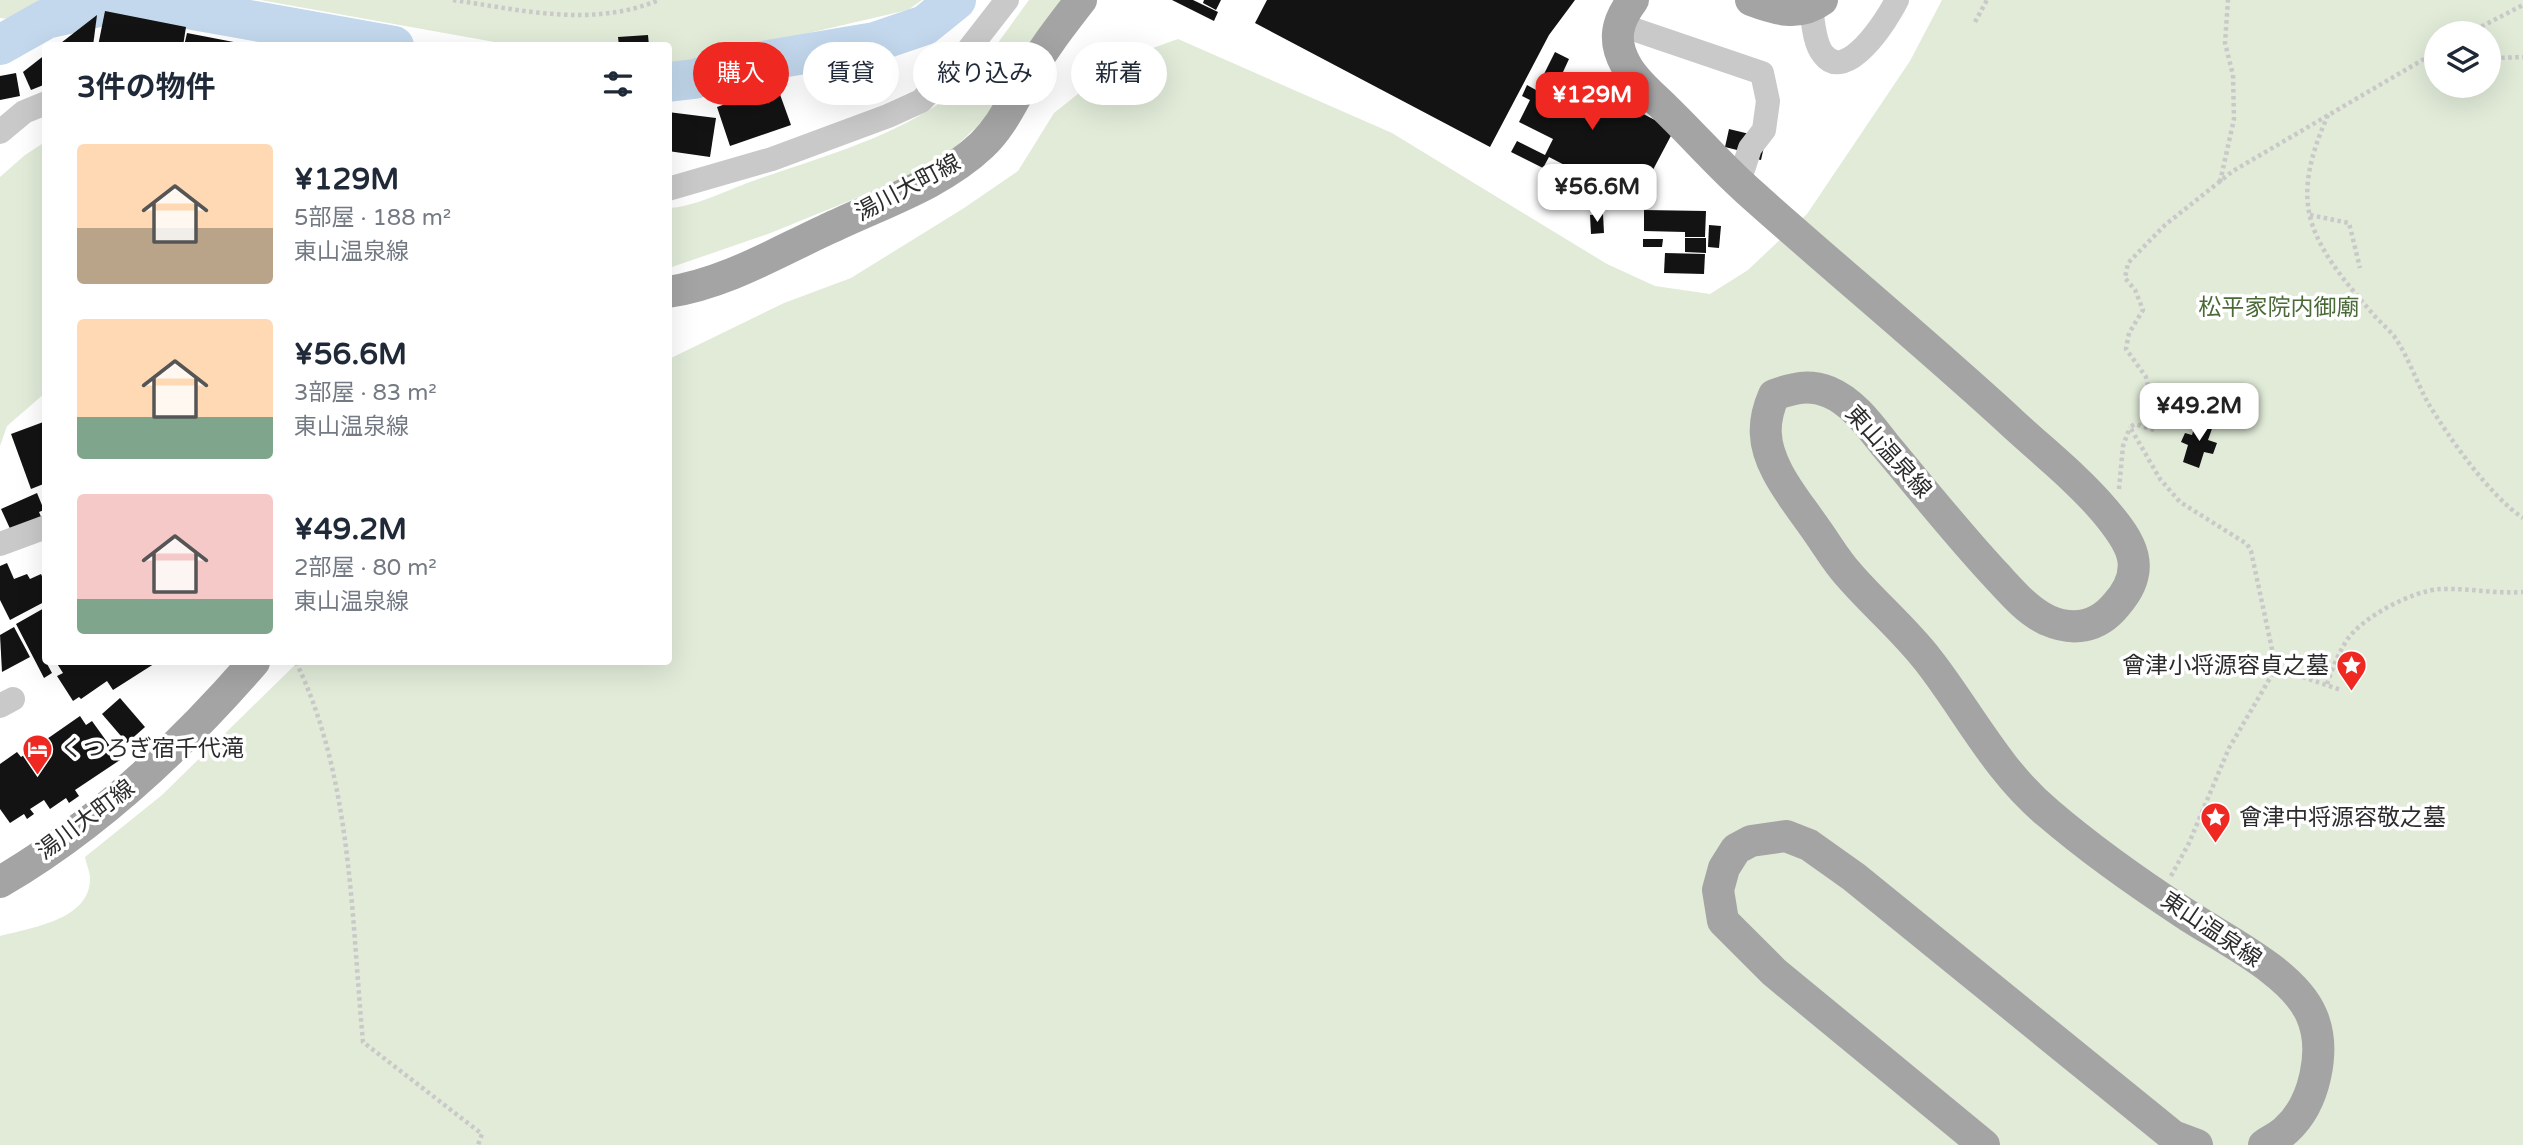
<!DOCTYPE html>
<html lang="ja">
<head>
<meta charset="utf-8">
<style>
  :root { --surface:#fff; --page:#f6f6f7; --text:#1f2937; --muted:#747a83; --accent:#ef2922 }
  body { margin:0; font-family:"Varela Round","Noto Sans JP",sans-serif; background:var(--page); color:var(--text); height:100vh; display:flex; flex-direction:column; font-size:26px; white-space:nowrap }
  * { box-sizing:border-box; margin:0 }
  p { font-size:23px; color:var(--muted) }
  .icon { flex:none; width:38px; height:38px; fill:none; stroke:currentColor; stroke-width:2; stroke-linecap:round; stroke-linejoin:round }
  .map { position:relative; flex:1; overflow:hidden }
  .drawer { position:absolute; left:42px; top:42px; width:630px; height:623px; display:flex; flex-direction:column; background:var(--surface); border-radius:7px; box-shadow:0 7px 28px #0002 }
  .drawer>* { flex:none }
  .guide { position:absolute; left:693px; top:42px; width:665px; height:63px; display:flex; gap:14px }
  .tools { position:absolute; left:2424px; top:21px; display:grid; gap:14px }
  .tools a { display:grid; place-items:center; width:77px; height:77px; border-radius:50%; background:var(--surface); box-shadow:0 7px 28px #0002; font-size:35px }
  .price { position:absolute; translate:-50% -60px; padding:0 16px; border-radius:14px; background:#fff; color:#222; font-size:23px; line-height:46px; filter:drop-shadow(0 2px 4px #0008) }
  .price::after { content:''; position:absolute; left:50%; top:42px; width:21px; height:16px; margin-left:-10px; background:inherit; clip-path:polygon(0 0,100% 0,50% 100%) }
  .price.on { background:var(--accent); color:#fff }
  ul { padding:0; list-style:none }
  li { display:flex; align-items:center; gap:21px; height:175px; padding:0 35px }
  li span { display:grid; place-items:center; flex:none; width:196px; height:140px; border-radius:7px; color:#555 }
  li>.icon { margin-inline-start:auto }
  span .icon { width:84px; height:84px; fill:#fffc; stroke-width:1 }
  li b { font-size:30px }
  h2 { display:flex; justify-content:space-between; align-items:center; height:84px; padding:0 35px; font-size:30px }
  .chip { padding:0 24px; border-radius:32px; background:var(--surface); box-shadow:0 7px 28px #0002; font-size:24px; line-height:63px }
  .chip.on { background:var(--accent); color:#fff }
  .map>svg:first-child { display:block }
</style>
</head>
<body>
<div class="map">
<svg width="2523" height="1145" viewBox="0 0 2523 1145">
  <rect width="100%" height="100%" fill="#fff"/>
  <g fill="#e1ebd8" fill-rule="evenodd">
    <path d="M0 0H86L9 19 0 18Z"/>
    <path d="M260 0H922L908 10 678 63H669L668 46 512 45Z"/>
    <path d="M1029 0H1066L990 114 935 166 768 234 669 268 668 208C691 208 728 190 750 182 817 158 893 139 951 95 978 75 1008 28 1029 0Z"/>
    <path d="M1942 0H2523V1145H0V936C30 928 91 920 90 878 90 872 86 863 85 857L162 795 298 662H668L669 359 784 303 851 278 964 208 1018 171 1054 113 1122 59 1178 39 1392 133 1607 264 1655 286 1710 294 1748 270 1807 214 1910 61ZM2436 33H2488V86H2436Z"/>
    <path d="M45 142V393L7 426 0 446V177L25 155Z"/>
  </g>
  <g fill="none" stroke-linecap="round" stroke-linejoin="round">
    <g stroke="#c3d8ed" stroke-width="40">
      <path d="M137 0 394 46"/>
      <path d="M0 45 46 19 130 0"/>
      <path d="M668 82 694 79 757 62 875 42 925 25 956 0"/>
    </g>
  </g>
  <g fill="#131313">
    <path d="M1172 0H1193L1218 12 1214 21Z"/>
    <path d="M1204 0H1221L1216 10 1203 3Z"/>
    <path d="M1267 0H1575L1549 35 1490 147 1255 23Z"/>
    <path d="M105 11 186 27 183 46H98Z"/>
    <path d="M97 15 93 46H57Z"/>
    <path d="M187 33 244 44V46H184Z"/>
    <path d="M648 35 649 46H619L618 37Z"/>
    <path d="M1555 52 1569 59 1563 72 1674 130 1636 202 1549 157 1543 168 1511 152 1517 141 1545 155 1553 139 1519 122 1530 100 1522 96 1527 85 1536 90Z"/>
    <path d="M46 54V84L31 90 23 72Z"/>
    <path d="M16 73 20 96 0 100V76Z"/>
    <path d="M777 86 791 125 730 146 717 107Z"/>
    <path d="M668 112 716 118 710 157 668 151Z"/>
    <path d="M1729 129 1766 138 1761 160 1748 157 1749 153 1725 147Z"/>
    <path d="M1644 210 1706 211 1705 237H1685V232L1644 231Z"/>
    <path d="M1603 214 1604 233 1591 234 1590 215Z"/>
    <path d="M1709 225 1721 226 1719 248 1708 247Z"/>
    <path d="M1685 238H1706V253L1685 252Z"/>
    <path d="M1643 239H1663L1662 247H1643Z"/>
    <path d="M1665 253 1705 254 1704 274 1664 273Z"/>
    <path d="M2197 417 2214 423 2208 440 2217 443 2213 454 2204 452 2199 468 2183 462 2188 445 2181 442 2185 433 2192 435Z"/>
    <path d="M46 421V483L31 489 11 434Z"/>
    <path d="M37 493 44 510 39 512 42 519 12 533 1 509Z"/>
    <path d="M7 563 14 579 27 574 30 579 41 574 46 585V601L10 620 0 600V566Z"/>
    <path d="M46 607V662L52 673 44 678 16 624Z"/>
    <path d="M14 627 30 657 2 672 0 635Z"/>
    <path d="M56 662H157L113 690 107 681 81 699 79 697 73 701 57 676 63 673Z"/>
    <path d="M120 698 145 727 127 743 102 714Z"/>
    <path d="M80 716 86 725 92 721 120 760 75 790 79 796 69 803 66 798 50 809 44 800 30 809 34 814 27 819 24 814 10 823 0 809V764L17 752 21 757Z"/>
  </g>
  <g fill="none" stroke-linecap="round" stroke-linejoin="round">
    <g stroke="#c9c9c9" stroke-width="4.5" stroke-dasharray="3.5 3.5" stroke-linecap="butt">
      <path d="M453 0C522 10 592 28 659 0"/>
      <path d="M1975 22 1987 0"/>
      <path d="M2469 33 2523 5"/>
      <path d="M2488 62 2498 58 2523 57"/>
      <path d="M2328 115C2313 149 2300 187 2312 224 2323 257 2349 286 2372 313 2379 321 2387 328 2394 336 2408 356 2416 381 2428 403 2450 439 2489 495 2523 518"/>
      <path d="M2220 182 2234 119 2233 75 2225 43 2228 0"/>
      <path d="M2310 215 2349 223 2360 268"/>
      <path d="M2119 489 2123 446 2130 427"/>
      <path d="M296 662C352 778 351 915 363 1042L482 1134 478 1145"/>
      <path d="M2276 668 2341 690"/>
      <path d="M2327 684C2332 669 2338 654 2347 640 2362 617 2414 590 2441 589 2469 588 2495 594 2523 592"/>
      <path d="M2171 876 2189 843 2229 748 2276 668 2251 551 2247 544 2180 502 2160 479 2130 427 2135 424 2154 430 2156 422 2146 377 2126 349 2129 333 2143 310 2135 290 2125 278 2128 263 2165 225 2233 171 2436 52"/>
    </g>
    <g stroke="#c9c9c9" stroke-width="24">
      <path d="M1811 7C1813 21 1814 43 1823 54 1846 85 1887 20 1897 0"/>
      <path d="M1618 24 1762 73 1768 101 1764 130 1750 148 1739 182"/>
      <path d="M0 132 24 112 46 103"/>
      <path d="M668 189 772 159 888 116 921 101 965 54 1007 0"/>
      <path d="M0 544 46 527"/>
      <path d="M0 706 13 699"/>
    </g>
    <g stroke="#a4a4a4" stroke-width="32">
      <path d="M1633 0C1617 21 1612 40 1626 65 1635 82 1651 94 1665 108 1693 135 1718 164 1747 190 1834 268 1924 342 2010 421 2041 450 2076 477 2104 510 2131 542 2149 568 2116 605 2098 627 2074 632 2047 620 2026 610 2010 590 1994 573 1956 532 1921 488 1885 445 1870 426 1853 402 1829 392 1808 384 1794 388 1774 395 1762 422 1763 444 1777 471 1787 491 1802 509 1815 528 1826 543 1836 561 1849 575 1874 604 1904 629 1928 660 1968 711 1997 771 2048 813 2090 849 2138 883 2184 913 2221 938 2292 971 2311 1014 2327 1049 2315 1104 2286 1130 2280 1136 2271 1140 2264 1145"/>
      <path d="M1751 0C1775 9 1799 17 1822 0"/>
      <path d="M668 292C727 283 779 251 832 227 882 203 941 184 982 145 1001 127 1010 106 1023 84 1039 54 1060 27 1081 0"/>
      <path d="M0 882C98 825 181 746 254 662"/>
      <path d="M1984 1145 1774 972 1723 921 1718 890 1724 868 1736 849 1751 841 1786 836 1809 845 1854 877 2173 1136 2197 1145"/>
    </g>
  </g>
  <defs>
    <symbol id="sight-pin" viewBox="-11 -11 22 30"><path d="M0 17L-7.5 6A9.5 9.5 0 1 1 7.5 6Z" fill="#ef2922" stroke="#fff"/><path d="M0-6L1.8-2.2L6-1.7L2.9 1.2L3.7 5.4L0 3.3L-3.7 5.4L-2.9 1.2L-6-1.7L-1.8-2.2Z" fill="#fff"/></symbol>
    <symbol id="hotel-pin" viewBox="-11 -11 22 30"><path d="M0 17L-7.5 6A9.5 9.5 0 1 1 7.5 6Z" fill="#ef2922" stroke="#fff"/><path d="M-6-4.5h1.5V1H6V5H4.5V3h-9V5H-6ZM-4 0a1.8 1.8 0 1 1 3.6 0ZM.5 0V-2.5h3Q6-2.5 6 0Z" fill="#fff"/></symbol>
  </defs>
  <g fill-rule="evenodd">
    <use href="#sight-pin" x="2334" y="648" width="35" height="47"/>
    <use href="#hotel-pin" x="20" y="732" width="35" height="47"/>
    <use href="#sight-pin" x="2198" y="800" width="35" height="47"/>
  </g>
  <g text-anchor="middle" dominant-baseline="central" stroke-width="7" stroke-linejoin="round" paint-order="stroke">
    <g font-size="23" fill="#2c2c2c" stroke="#fff">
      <text transform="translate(908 188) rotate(-28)">湯川大町線</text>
      <text transform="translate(1888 452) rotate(48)">東山温泉線</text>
      <text transform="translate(86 820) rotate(-37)">湯川大町線</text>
      <text transform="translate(2211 930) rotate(34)">東山温泉線</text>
    </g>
    <g font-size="23" fill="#4a6a38" stroke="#fff">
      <text x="2279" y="308">松平家院内御廟</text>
    </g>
    <g font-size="23" fill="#2c2c2c" stroke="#fff" text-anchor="start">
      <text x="2329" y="666" text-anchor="end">會津小将源容貞之墓</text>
      <text x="60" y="749">くつろぎ宿千代滝</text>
      <text x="2239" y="818">會津中将源容敬之墓</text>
    </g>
  </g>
</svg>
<div class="tools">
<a><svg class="icon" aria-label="layers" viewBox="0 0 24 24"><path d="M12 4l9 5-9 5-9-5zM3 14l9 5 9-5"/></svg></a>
</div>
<b class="price on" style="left:1592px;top:132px">¥129M</b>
<b class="price" style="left:1597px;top:224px">¥56.6M</b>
<b class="price" style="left:2199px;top:443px">¥49.2M</b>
<div class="guide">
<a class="chip on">購入</a>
<a class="chip">賃貸</a>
<a class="chip">絞り込み</a>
<a class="chip">新着</a>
</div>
<section class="drawer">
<h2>3件の物件<svg class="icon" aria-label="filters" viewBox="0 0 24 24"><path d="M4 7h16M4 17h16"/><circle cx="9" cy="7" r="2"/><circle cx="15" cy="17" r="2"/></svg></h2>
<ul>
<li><span style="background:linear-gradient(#ffd9b3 60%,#b9a48a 0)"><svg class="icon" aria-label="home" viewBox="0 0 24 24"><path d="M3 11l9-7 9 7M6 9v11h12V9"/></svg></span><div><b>¥129M</b><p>5部屋 · 188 m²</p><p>東山温泉線</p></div></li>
<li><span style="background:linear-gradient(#ffd9b3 70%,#7fa58c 0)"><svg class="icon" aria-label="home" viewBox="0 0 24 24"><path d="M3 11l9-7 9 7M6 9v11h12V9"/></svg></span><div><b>¥56.6M</b><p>3部屋 · 83 m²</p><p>東山温泉線</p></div></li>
<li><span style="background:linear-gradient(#f6c9c9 75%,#7fa58c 0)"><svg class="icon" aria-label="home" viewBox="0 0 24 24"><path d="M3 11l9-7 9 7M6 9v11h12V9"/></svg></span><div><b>¥49.2M</b><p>2部屋 · 80 m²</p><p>東山温泉線</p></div></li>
</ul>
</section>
</div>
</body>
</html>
